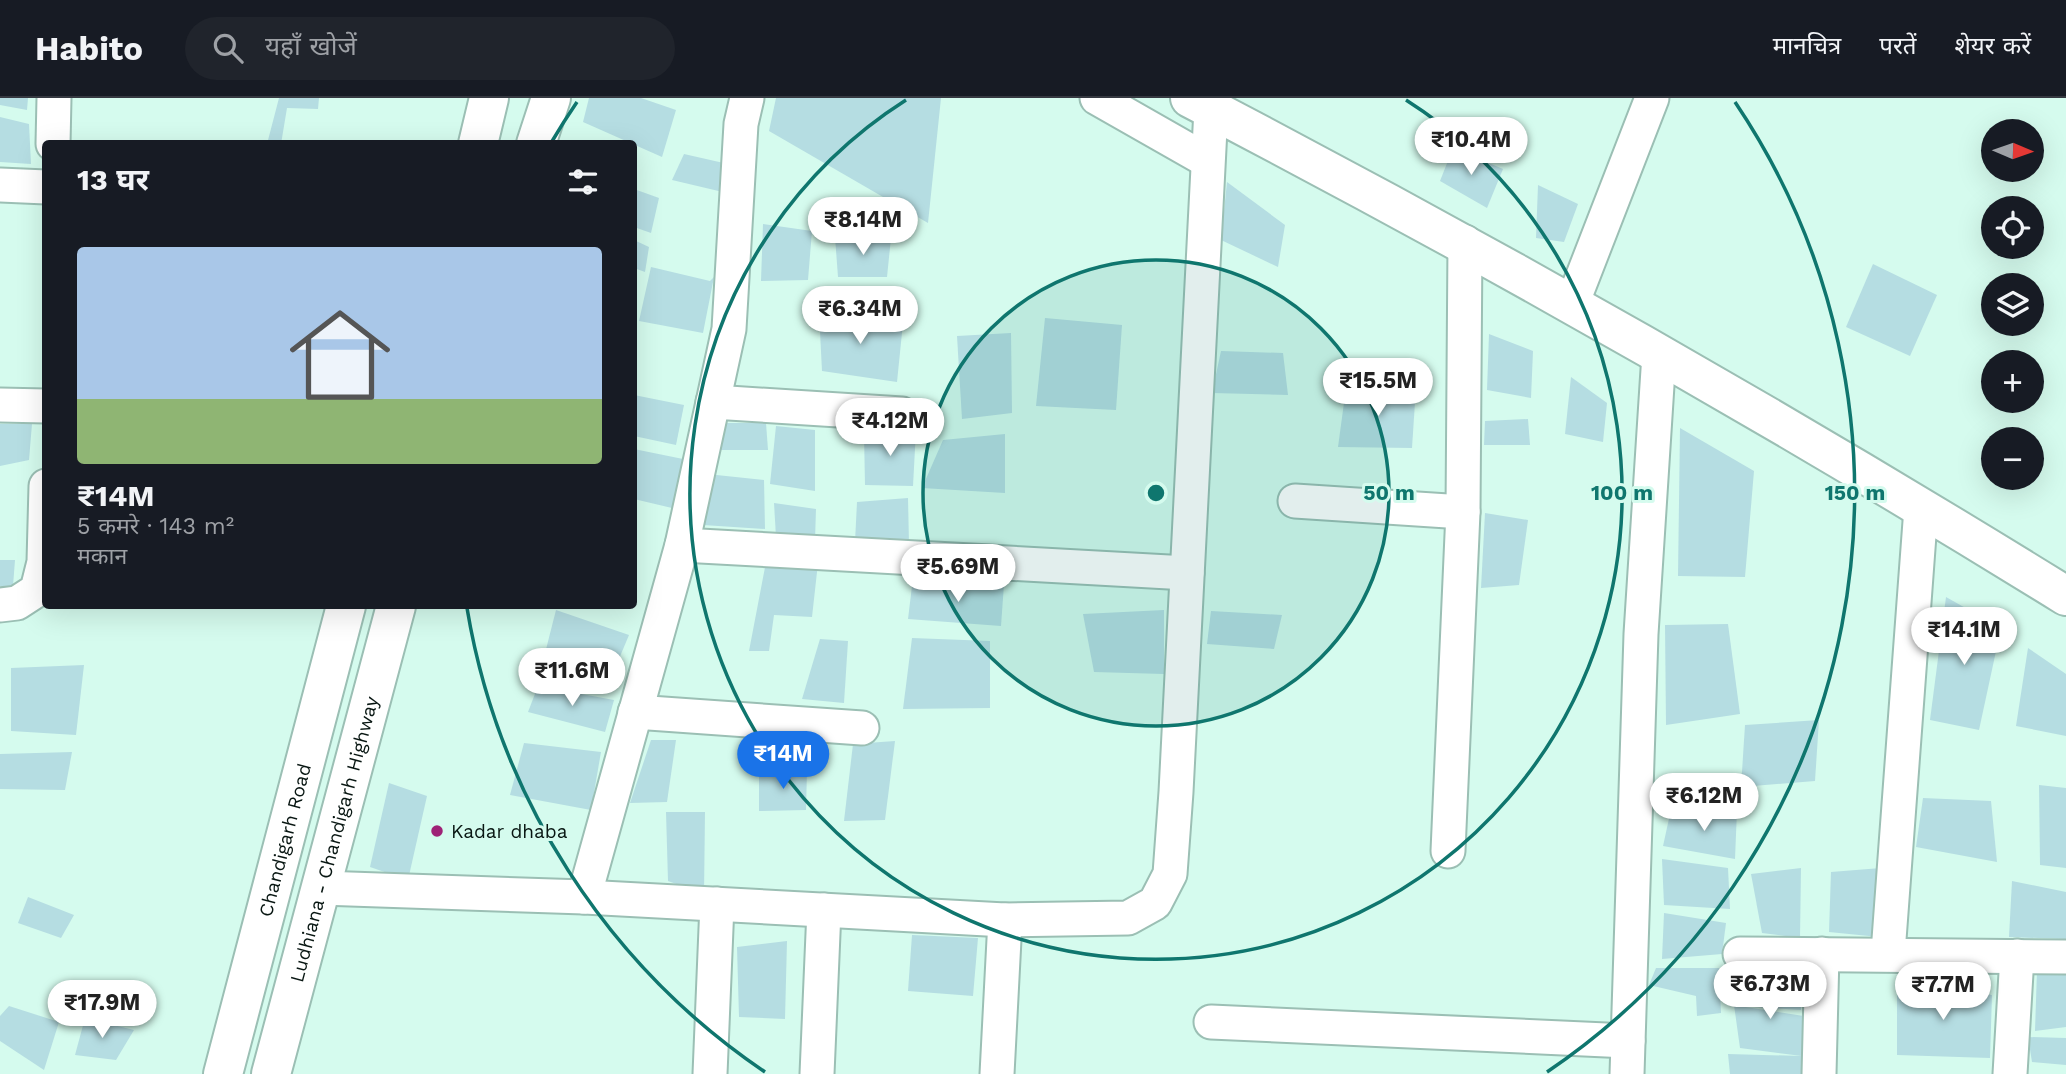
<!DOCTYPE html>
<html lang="hi">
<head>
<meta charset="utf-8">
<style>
  :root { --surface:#171b24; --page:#20242c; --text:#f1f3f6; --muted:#9ea1a6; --line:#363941; --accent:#1a73e8 }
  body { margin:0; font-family:"Work Sans","Noto Sans Devanagari",sans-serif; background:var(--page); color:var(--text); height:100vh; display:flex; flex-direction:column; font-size:26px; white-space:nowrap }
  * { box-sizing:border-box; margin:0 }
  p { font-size:23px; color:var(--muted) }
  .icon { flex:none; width:38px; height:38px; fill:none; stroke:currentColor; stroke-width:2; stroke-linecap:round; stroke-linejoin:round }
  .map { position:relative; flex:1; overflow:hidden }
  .sheet { position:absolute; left:42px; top:42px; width:595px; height:469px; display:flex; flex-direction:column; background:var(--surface); border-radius:7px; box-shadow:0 7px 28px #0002 }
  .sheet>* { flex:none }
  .needle { width:46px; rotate:92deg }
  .tools { position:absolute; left:1981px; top:21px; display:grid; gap:14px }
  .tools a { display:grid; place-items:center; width:63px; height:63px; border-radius:50%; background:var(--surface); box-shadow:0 7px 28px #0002; font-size:35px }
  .price { position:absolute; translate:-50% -60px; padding:0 16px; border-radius:24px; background:#fff; color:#222; font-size:23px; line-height:46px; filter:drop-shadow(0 2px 4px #0008) }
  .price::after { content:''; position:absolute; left:50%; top:42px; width:21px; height:16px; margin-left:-10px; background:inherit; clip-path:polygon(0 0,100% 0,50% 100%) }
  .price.on { background:var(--accent); color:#fff }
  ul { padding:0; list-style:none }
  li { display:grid; align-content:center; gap:14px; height:371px; padding:0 35px }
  li span { display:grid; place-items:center; height:217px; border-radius:7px; color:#555 }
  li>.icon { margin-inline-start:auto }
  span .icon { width:126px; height:126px; fill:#fffc; stroke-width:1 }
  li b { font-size:30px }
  h2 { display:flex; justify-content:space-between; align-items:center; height:84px; padding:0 35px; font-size:30px }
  header { display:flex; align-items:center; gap:42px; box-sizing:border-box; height:98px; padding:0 35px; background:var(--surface); border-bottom:2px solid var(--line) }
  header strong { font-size:33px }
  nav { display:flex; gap:38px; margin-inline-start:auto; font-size:24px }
  .search { width:490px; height:63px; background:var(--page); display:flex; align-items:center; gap:18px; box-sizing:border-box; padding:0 24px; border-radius:38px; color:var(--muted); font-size:26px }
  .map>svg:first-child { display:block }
</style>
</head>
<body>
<header>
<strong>Habito</strong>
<div class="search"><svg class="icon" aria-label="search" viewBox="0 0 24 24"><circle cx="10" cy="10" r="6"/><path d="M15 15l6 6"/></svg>यहाँ खोजें</div>
<nav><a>मानचित्र</a><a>परतें</a><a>शेयर करें</a></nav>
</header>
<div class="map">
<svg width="2066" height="976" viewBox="0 0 2066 976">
  <rect width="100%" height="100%" fill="#d5fbee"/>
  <g fill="#b5dde2">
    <path d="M0 0H28L27 12 0 7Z"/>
    <path d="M279 0H319L318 11 287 10 281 46H267Z"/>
    <path d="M589 0H641L676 12 662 59 583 24Z"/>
    <path d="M776 0H941L928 125 769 33Z"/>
    <path d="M0 19 29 26 31 66 0 64Z"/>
    <path d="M1453 50 1503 71 1487 110 1440 83Z"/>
    <path d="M684 56 728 66 727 95 672 82Z"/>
    <path d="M1227 84 1285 127 1278 169 1221 142Z"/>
    <path d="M1538 87 1578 106 1564 144 1536 140Z"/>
    <path d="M634 91 659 100 651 135 634 129Z"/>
    <path d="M763 126 812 133 808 182 761 183Z"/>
    <path d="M835 139 891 140 887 179H838Z"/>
    <path d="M634 142 649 149 645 174 634 170Z"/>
    <path d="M1873 166 1937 197 1910 258 1846 229Z"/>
    <path d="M651 169 710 183 714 179 703 235 639 223Z"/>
    <path d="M819 214 903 225 897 284 822 273Z"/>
    <path d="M1045 220 1122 227 1116 312 1036 308Z"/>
    <path d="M1011 235 1012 315 962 321 957 238Z"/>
    <path d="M1489 236 1533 253 1531 300 1487 292Z"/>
    <path d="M1221 253 1283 255 1288 297 1212 295Z"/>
    <path d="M1571 279 1607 305 1603 344 1565 336Z"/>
    <path d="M1416 289 1412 350 1338 349 1346 290Z"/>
    <path d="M634 297 684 307 676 347 634 338Z"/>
    <path d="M1528 321 1530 347H1484L1485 323Z"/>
    <path d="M722 325H766L768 352H719Z"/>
    <path d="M0 326H32L29 362 0 368Z"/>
    <path d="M776 328 815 332V393L770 386Z"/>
    <path d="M1680 330 1754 373 1745 479 1678 478Z"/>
    <path d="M916 332 913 388 865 387 864 335Z"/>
    <path d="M1005 336V395L922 390 943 342Z"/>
    <path d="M634 351 683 361 672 410 634 401Z"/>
    <path d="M707 376 764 382 765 431 703 427Z"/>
    <path d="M908 400 909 446 855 444 857 404Z"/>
    <path d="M774 405 816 411 815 442 776 439Z"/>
    <path d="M1485 415 1528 422 1519 487 1481 490Z"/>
    <path d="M0 462H15L13 488H0Z"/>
    <path d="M766 464 818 465 812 519 774 517 769 553H749Z"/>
    <path d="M1004 486 1001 528 908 521 912 488Z"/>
    <path d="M1946 499 2001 530 1979 632 1930 622Z"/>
    <path d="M556 512 629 537 608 587 541 571Z"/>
    <path d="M1164 512V576L1094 574 1083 516Z"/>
    <path d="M1211 513 1282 517 1274 551 1207 546Z"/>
    <path d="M1728 526 1740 616 1666 627 1665 527Z"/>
    <path d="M912 540 990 543V610L903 611Z"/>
    <path d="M820 541 848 543 844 605 802 601Z"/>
    <path d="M2028 550 2066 576V638L2016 628Z"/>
    <path d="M84 567 76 637 11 633V570Z"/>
    <path d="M538 588 614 602 605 634 528 614Z"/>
    <path d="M1819 622 1815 683 1741 689 1745 627Z"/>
    <path d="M651 642H676L667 704 630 705Z"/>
    <path d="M895 643 885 722 844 723 853 646Z"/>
    <path d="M524 645 601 654 591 712 510 697Z"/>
    <path d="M72 654 65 692 0 691V656Z"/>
    <path d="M807 672 806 712 759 713V675Z"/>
    <path d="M389 685 427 698 408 782 370 769Z"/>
    <path d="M2039 687 2066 690V770L2040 767Z"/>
    <path d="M1923 700 1991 703 1997 764 1916 749Z"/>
    <path d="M1737 712 1735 761 1663 748 1670 716Z"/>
    <path d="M666 714H705L704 796 668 783Z"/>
    <path d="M1662 761 1728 770 1730 811 1664 807Z"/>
    <path d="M1801 770 1800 840 1762 835 1751 776Z"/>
    <path d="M1881 770 1879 839 1829 834 1831 774Z"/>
    <path d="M2012 783 2066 794V841L2009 839Z"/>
    <path d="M28 799 74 817 61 840 18 825Z"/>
    <path d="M1664 815 1726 825 1722 856 1662 861Z"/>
    <path d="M912 837 978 840 973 898 908 893Z"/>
    <path d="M787 843 785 921 739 919 737 849Z"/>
    <path d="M1737 867 1803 869 1801 912 1739 908 1810 919 1804 976H1730L1728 956 1802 958 1740 950 1734 907Z"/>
    <path d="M1656 870H1719L1721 915 1697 918 1696 898 1649 887Z"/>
    <path d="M2037 872 2066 876V929L2035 933Z"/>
    <path d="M1897 884 1992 897 1990 960 1897 957Z"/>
    <path d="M9 908 59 924 44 972 0 943V918Z"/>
    <path d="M85 920 134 932 116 962 75 957Z"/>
    <path d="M2028 939 2066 940V967L2032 964Z"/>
  </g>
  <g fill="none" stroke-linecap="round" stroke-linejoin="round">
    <defs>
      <g id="street">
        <path d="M1097 0 1206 62"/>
        <path d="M53 46 54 0"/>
        <path d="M0 87 46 89"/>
        <path d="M1572 206 1652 0"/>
        <path d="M713 304 902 316"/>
        <path d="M0 307 46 308"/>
        <path d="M1295 403 1463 414"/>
        <path d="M682 447 1187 475"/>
        <path d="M0 507 17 505 37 492 44 464 46 388"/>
        <path d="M635 614 862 630"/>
        <path d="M1448 753 1463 414 1465 144"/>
        <path d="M321 790 584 799 1005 822 1128 820 1155 805 1170 776 1176 694 1211 11"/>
        <path d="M584 799 682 447 729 231 741 26 747 0"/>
        <path d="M1888 855 1921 410"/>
        <path d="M1740 856 2066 859"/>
        <path d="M1211 924 1628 943"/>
        <path d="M710 976 717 806"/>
        <path d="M817 976 824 812"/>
        <path d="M997 976 1005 822"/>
        <path d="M1627 976 1641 536 1659 256"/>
        <path d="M1819 976 1822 856"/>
        <path d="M2010 976 2017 858"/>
      </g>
      <path id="secondary" d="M1190 0C1488 155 1780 321 2066 498"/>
      <g id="primary">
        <path d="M478 46 489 0"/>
        <path d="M536 46 551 0"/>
        <path id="s1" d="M223 976 346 508"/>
        <path id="s2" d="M271 976 396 508"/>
      </g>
    </defs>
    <use href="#street" stroke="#9bbfb4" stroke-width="37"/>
    <use href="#secondary" stroke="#9bbfb4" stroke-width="42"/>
    <use href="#primary" stroke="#9bbfb4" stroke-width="42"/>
    <use href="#street" stroke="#fff" stroke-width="33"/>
    <use href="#secondary" stroke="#fff" stroke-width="38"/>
    <use href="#primary" stroke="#fff" stroke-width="38"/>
  </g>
  <circle cx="1156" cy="395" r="233" fill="#0f766e" fill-opacity=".12"/>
  <g fill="none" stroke="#0f766e" stroke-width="3.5">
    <circle cx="1156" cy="395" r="233"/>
    <path d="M1406 2A466 466 0 1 1 906 2"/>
    <path d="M765 974A699 699 0 0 1 467 510M551 45A699 699 0 0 1 577 4M1735 4A699 699 0 0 1 1547 974"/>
  </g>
  <circle fill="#9e2176" stroke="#d5fbee" stroke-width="2.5" cx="437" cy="733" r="7"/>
  <g text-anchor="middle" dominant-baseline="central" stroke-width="6" stroke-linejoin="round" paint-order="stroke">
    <g font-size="19" fill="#081612" stroke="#d5fbee" text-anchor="start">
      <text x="451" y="733">Kadar dhaba</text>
    </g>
    <g font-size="19" fill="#081612" stroke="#d5fbee">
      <text stroke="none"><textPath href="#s1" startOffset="242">Chandigarh Road</textPath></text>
      <text stroke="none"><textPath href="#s2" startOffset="243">Ludhiana - Chandigarh Highway</textPath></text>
    </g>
  </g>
  <circle cx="1156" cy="395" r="10" fill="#0f766e" stroke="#d5fbee" stroke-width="3.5"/>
  <g font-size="21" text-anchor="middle" font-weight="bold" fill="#0f766e" stroke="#d5fbee" stroke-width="6" stroke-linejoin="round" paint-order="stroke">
    <text x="1389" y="402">50 m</text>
    <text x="1622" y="402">100 m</text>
    <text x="1855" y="402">150 m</text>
  </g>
</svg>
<div class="tools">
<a><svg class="needle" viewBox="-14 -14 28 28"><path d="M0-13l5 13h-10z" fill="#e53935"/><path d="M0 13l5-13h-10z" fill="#9ea1a6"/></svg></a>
<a><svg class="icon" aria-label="locate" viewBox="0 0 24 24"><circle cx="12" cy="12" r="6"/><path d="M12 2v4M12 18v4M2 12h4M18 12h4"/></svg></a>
<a><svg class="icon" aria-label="layers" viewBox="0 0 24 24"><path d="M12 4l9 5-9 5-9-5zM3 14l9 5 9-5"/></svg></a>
<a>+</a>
<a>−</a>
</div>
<b class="price" style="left:1471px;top:79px">₹10.4M</b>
<b class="price" style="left:863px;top:159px">₹8.14M</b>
<b class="price" style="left:860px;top:248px">₹6.34M</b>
<b class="price" style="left:1378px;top:320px">₹15.5M</b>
<b class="price" style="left:890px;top:360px">₹4.12M</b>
<b class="price" style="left:958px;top:506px">₹5.69M</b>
<b class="price" style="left:1964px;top:569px">₹14.1M</b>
<b class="price" style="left:572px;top:610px">₹11.6M</b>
<b class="price on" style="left:783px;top:693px">₹14M</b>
<b class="price" style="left:1704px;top:735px">₹6.12M</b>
<b class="price" style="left:1770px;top:923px">₹6.73M</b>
<b class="price" style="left:1943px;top:924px">₹7.7M</b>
<b class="price" style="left:102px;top:942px">₹17.9M</b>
<section class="sheet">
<h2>13 घर<svg class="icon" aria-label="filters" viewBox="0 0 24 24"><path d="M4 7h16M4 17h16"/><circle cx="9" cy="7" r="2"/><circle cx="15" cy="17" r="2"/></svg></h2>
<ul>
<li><span style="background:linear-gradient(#a9c7e8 70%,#8fb573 0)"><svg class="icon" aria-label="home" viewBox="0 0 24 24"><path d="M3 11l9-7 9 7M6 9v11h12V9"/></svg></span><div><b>₹14M</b><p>5 कमरे · 143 m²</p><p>मकान</p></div></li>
</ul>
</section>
</div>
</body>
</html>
